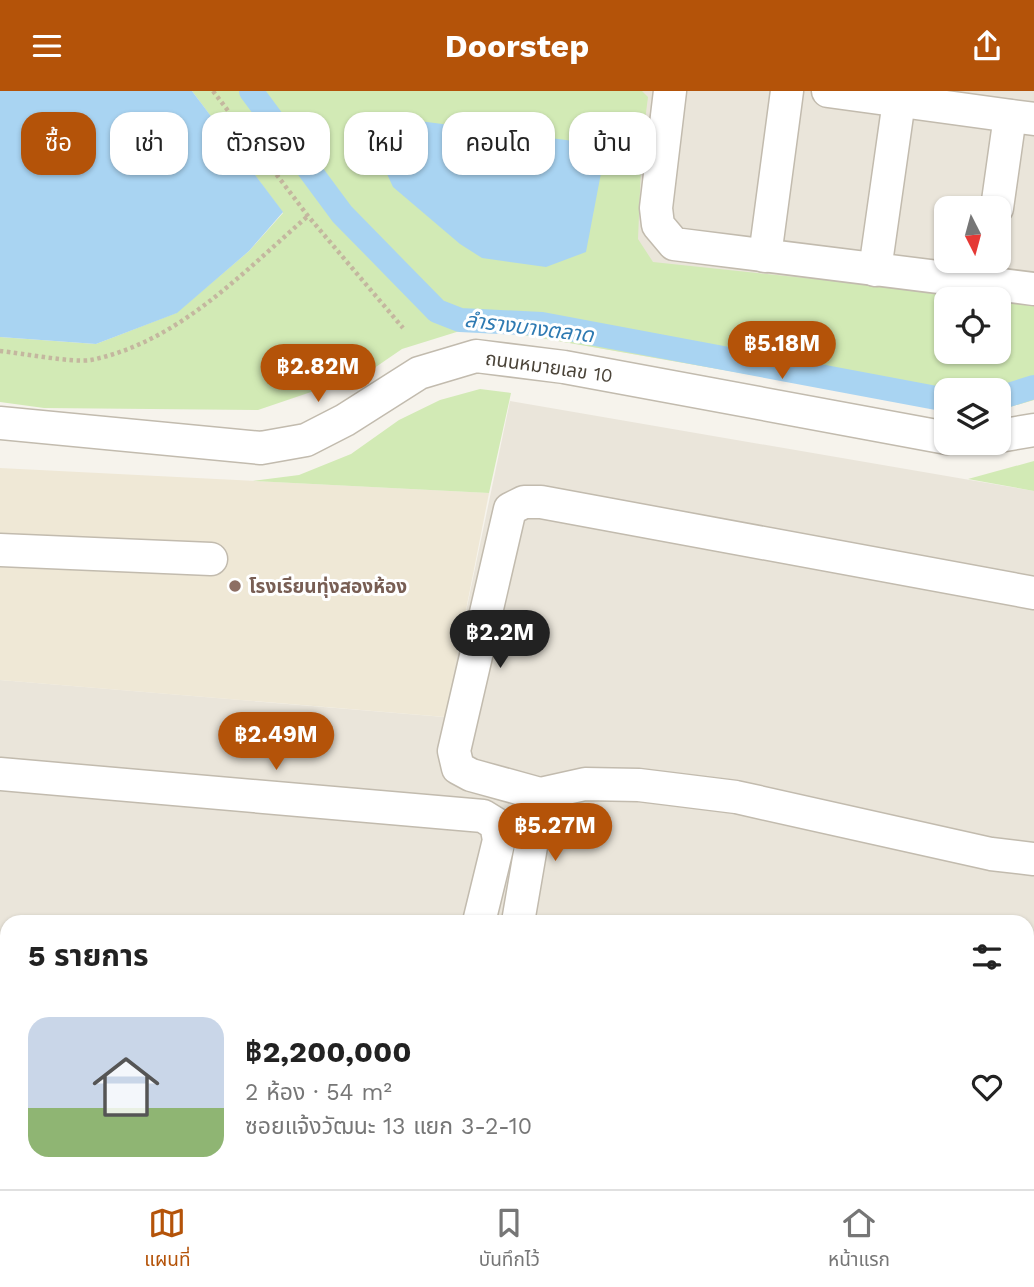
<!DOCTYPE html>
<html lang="th">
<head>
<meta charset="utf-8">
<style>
  :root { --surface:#fff; --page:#f6f6f6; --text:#222; --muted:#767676; --line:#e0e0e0; --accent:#b45309 }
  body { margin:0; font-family:"Work Sans","Noto Sans Thai",sans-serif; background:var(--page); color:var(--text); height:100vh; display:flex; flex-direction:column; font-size:26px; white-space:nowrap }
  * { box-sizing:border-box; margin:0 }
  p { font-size:23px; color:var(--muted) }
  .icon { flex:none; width:38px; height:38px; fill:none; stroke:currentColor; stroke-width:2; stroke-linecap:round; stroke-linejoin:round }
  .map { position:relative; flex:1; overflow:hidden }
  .side { position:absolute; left:0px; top:824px; width:1034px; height:275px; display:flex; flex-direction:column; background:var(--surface); border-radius:21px 21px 0 0; box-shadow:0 2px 5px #0004 }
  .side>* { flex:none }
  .hud { position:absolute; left:21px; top:21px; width:992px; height:63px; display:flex; gap:14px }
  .needle { width:46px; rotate:174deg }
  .tools { position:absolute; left:934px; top:105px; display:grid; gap:14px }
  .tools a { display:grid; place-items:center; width:77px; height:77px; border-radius:14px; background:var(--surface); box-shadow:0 2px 5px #0004; font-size:35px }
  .price { position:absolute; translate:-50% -60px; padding:0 16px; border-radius:24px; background:var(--accent); color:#fff; font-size:23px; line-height:46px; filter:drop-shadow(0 2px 4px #0008) }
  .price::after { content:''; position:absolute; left:50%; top:42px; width:21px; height:16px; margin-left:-10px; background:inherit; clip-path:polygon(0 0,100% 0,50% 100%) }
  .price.active { background:#222; color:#fff }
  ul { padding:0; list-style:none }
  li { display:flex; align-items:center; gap:21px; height:175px; padding:0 28px }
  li+li { border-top:2px solid var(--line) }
  li span { display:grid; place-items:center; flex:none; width:196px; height:140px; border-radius:21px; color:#555 }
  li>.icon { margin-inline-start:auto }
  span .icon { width:84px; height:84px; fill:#fffc; stroke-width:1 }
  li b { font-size:30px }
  h2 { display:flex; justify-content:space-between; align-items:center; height:84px; padding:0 28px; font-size:30px }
  .pill { padding:0 24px; border-radius:21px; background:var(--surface); box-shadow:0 2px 5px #0004; font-size:24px; line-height:63px }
  .pill.active { background:var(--accent); color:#fff }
  header { display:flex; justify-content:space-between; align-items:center; height:91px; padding:0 28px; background:var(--accent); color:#fff; font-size:32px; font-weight:700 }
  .tabs { display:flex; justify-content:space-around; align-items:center; height:98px; border-top:2px solid var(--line); background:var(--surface); font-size:19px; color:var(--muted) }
  .tabs a { display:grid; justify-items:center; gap:4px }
  .tabs .active { color:var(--accent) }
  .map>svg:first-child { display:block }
</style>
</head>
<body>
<header><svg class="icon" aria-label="menu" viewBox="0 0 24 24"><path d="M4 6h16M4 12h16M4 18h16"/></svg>Doorstep<svg class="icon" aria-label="share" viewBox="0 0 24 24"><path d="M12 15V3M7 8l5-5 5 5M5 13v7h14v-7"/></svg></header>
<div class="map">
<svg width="1034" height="1098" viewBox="0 0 1034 1098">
  <rect width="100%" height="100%" fill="#f6f3ec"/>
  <g fill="#eae5da" fill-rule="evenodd">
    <path d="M279 0H1034V309L999 319V299H947V318L484 237ZM947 117H999V170H947ZM947 208H999V261H947Z"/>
    <path d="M510 310 1034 400V1098H0V589L444 626ZM7 831H1027V1092H7Z"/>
  </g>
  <path fill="#efe8d6" d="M0 377 489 402 445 626 0 589Z"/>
  <g fill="#d2eab5" fill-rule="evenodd">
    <path d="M192 0H642L648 6 642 53 638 148 653 171 1034 211V309L999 319V299H947V318L484 237 463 239 402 258 367 282 258 319 44 317 0 311V246L96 253 176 222 249 160 283 122ZM947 208H999V261H947Z"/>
    <path d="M480 298 511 302 489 402 253 390 299 384 351 363 399 329 440 309Z"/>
    <path d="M1034 370V400L968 388Z"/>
  </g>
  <g fill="#a9d4f2">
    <path d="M0 0H192L283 121 249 160 177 222 96 253 0 246Z"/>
    <path d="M396 27 589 52 599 59 601 82 586 161 546 176 482 167 460 153 393 96 375 57 381 37Z"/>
  </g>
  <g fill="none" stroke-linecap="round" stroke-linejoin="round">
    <g stroke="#a9d4f2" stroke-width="24">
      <path d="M251 0 342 123 437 220 460 229 542 233 947 309"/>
      <path d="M999 307 1034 296"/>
    </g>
    <defs>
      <g id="minor">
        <path d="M670 0 656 117 658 134 674 153 1034 198"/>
        <path d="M828 0 1034 28"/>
        <path d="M997 117 1010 25"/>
        <path d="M765 165 787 0"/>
        <path d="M875 179 899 10"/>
        <path d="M0 332 261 357 306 349 345 329 419 282 476 265 564 276 947 347"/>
        <path d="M999 345 1034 339"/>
        <path d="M0 459 211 468"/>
        <path d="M1034 502 541 411H524L510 418 454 660 458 677 471 684 540 703 585 693 639 694 736 706 991 763 1034 768"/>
        <path d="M0 683 483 725 496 733 499 749 479 831"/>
        <path d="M518 831 540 703"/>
        <path d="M1027 923 1034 924"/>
        <path d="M700 1092 754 1098"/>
        <path d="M90 1098V1092"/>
        <path d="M415 1098 416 1092"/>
      </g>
    </defs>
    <use href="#minor" stroke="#c2bbae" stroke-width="35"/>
    <g stroke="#c4b79f" stroke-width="4.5" stroke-dasharray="3.5 3.5" stroke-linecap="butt">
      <path d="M213 0 308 125 403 237"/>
      <path d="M0 260C22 262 71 272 91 269 179 251 243 181 308 125"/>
    </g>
    <use href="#minor" stroke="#fff" stroke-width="32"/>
  </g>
  <circle fill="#8d6e63" stroke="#fff" stroke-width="2.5" cx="235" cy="495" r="7"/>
  <g text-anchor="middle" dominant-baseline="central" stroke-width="6" stroke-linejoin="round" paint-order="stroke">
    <g font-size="19" fill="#4b4439" stroke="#fff">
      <text transform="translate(549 276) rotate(8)">ถนนหมายเลข 10</text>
    </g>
    <g font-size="19" font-weight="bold" fill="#785e54" stroke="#fff" text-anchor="start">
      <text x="249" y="495">โรงเรียนทุ่งสองห้อง</text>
    </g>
    <g font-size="21" font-style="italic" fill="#2e7ab2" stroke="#fff">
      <text transform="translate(529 236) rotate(7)">ลำรางบางตลาด</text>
    </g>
  </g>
</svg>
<div class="tools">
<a><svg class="needle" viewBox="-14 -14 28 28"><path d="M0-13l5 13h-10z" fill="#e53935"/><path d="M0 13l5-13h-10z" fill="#767676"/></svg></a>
<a><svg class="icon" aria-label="locate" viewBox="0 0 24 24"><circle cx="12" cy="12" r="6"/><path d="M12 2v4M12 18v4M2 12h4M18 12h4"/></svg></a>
<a><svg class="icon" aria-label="layers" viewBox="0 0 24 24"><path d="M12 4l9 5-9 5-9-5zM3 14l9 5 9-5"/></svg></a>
</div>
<b class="price" style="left:782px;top:290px">฿5.18M</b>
<b class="price" style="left:318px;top:313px">฿2.82M</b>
<b class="price active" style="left:500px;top:579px">฿2.2M</b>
<b class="price" style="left:276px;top:681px">฿2.49M</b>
<b class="price" style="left:555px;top:772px">฿5.27M</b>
<div class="hud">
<a class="pill active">ซื้อ</a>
<a class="pill">เช่า</a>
<a class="pill">ตัวกรอง</a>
<a class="pill">ใหม่</a>
<a class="pill">คอนโด</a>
<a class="pill">บ้าน</a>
</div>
<section class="side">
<h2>5 รายการ<svg class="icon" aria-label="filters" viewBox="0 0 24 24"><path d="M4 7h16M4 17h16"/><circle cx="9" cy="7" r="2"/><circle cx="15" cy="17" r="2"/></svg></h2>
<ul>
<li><span style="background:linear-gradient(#c9d6e8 65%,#8fb573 0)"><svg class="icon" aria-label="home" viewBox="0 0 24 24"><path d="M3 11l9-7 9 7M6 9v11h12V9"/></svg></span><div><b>฿2,200,000</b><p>2 ห้อง · 54 m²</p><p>ซอยแจ้งวัฒนะ 13 แยก 3-2-10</p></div><svg class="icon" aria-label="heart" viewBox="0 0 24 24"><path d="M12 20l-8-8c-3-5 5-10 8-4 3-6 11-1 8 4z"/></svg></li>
</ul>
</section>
</div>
<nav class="tabs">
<a class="active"><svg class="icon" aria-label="map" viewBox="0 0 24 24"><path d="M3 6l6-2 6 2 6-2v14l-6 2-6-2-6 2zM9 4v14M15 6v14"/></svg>แผนที่</a>
<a><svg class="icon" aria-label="saved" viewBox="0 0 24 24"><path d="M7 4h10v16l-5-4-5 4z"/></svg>บันทึกไว้</a>
<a><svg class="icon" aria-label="home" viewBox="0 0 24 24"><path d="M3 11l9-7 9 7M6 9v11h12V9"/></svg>หน้าแรก</a>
</nav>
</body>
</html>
